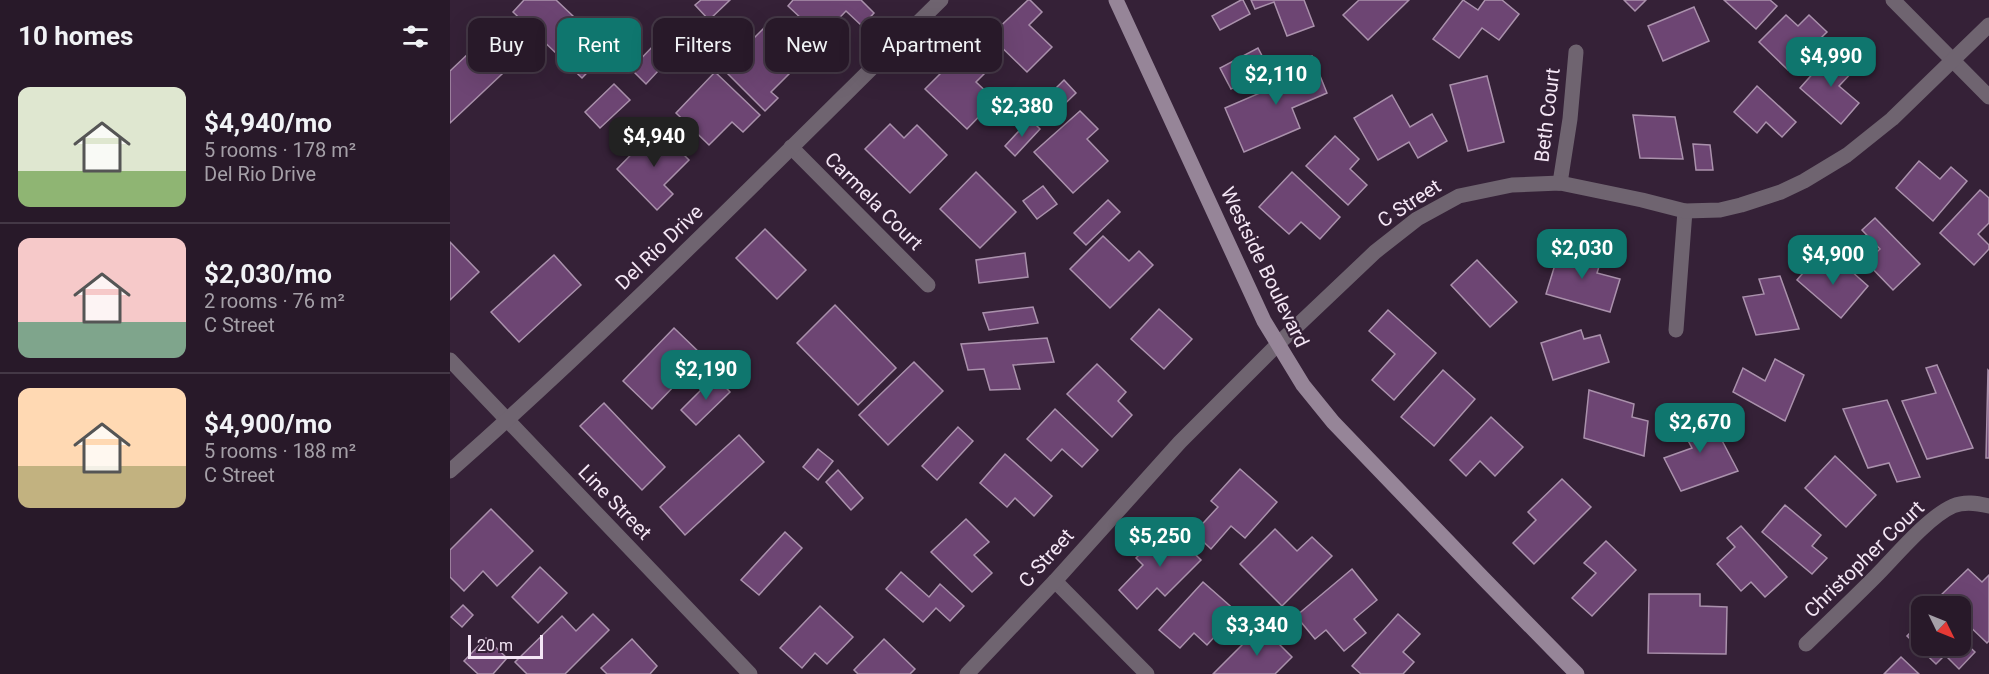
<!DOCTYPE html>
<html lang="en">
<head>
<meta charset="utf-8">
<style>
  :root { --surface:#281929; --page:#302231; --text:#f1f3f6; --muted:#a5a0a8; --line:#443846; --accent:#0f766e }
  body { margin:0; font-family:Roboto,sans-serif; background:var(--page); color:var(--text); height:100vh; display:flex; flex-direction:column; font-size:22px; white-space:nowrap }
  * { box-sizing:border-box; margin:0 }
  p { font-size:20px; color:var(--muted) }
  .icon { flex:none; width:33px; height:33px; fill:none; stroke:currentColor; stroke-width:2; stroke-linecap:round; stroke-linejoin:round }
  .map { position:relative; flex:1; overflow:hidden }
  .details { display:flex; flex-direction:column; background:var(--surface); width:450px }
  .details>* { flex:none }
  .guide { position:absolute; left:18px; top:18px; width:570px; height:54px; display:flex; gap:12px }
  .needle { width:39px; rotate:133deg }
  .fabs { position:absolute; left:1461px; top:596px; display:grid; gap:12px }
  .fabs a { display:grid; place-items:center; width:60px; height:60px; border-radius:12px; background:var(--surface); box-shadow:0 6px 24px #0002,0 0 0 2px var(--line); font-size:30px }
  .scale { position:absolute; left:18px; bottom:15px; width:75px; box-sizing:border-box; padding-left:6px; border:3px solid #f4e6f5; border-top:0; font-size:16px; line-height:21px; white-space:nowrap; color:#f4e6f5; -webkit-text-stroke:4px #352137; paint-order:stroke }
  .price { position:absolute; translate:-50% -51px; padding:0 14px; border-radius:12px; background:var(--accent); color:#fff; font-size:20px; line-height:39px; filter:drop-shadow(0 2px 3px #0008) }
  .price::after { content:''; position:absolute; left:50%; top:36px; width:18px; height:14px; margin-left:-9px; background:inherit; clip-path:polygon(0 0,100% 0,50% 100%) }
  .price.current { background:#222; color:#fff }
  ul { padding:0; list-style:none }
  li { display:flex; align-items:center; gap:18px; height:150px; padding:0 18px }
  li+li { border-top:2px solid var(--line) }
  li span { display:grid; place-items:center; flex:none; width:168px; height:120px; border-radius:12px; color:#555 }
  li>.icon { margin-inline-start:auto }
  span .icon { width:72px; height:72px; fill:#fffc; stroke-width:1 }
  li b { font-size:26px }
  h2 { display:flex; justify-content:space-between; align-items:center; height:72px; padding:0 18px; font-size:26px }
  .chip { padding:0 21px; border-radius:12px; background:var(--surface); box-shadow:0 6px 24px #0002,0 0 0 2px var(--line); font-size:21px; line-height:54px }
  .chip.current { background:var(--accent); color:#fff }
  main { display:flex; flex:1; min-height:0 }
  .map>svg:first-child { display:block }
</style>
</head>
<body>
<main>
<section class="details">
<h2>10 homes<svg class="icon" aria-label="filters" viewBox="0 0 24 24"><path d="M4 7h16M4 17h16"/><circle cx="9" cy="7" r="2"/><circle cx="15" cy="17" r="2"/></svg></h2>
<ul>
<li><span style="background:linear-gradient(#dfe7d0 70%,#8fb573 0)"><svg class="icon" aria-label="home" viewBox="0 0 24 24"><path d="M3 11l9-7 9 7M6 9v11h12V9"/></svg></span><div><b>$4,940/mo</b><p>5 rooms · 178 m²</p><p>Del Rio Drive</p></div></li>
<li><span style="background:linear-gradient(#f6c9c9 70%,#7fa58c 0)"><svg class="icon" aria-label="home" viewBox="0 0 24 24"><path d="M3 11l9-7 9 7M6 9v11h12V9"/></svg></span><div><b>$2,030/mo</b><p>2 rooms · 76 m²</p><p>C Street</p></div></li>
<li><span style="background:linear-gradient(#ffd9b3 65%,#c2b280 0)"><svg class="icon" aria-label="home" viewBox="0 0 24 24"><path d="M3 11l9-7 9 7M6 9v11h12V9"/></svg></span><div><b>$4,900/mo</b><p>5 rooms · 188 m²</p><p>C Street</p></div></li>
</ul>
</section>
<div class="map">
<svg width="1539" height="674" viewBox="0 0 1539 674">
  <rect width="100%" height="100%" fill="#352137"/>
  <g fill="#6d4573" stroke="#aa91ac" stroke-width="1.5">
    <path d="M74 0H106L159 50 132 78 63 12Z"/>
    <path d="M251 0H280L259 20 245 5Z"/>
    <path d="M343 0H411L424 13 412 26 396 11 371 37 338 6Z"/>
    <path d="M578 0H580L592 12 579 25 602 47 577 72 540 36Z"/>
    <path d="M791 0H793L800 14 770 30 762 16Z"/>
    <path d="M801 0H854L864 26 837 36 824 2 805 9Z"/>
    <path d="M909 0H959L918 40 893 15Z"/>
    <path d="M1013 0 1028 10 1035 0H1052L1069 14 1049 40 1032 28 1009 58 983 39Z"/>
    <path d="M1174 0H1196L1185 11Z"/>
    <path d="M1274 0H1320L1327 6 1306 29Z"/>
    <path d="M1244 7 1259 41 1213 61 1198 26Z"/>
    <path d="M1336 15 1348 26 1359 15 1377 32 1338 70 1309 42Z"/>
    <path d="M315 27 351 62 321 92 328 98 315 111 273 69Z"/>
    <path d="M42 31 68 59 0 123V71Z"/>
    <path d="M206 43 221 57 196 84 181 69Z"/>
    <path d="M808 48 819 69 781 89 770 68Z"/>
    <path d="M514 50 536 72 526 82 545 100 517 129 475 89Z"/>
    <path d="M1383 51 1404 70 1389 86 1409 103 1391 124 1350 88Z"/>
    <path d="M862 56 877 93 842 108 850 128 794 152 775 108 840 80 834 67Z"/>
    <path d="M265 72 310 115 293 132 282 122 259 145 226 113Z"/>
    <path d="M1037 76 1054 142 1018 151 1000 85Z"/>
    <path d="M614 80 626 93 596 122 584 110Z"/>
    <path d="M164 84 180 100 150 128 135 112Z"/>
    <path d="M1307 86 1346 122 1332 137 1316 122 1307 133 1284 112Z"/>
    <path d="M942 95 960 127 982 114 997 141 968 158 959 142 928 160 904 118Z"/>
    <path d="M630 111 648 129 637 139 658 161 623 193 584 152Z"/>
    <path d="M1183 115 1225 117 1233 159 1190 158Z"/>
    <path d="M580 119 590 129 565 156 555 146Z"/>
    <path d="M440 124 454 138 467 125 497 155 460 193 415 149Z"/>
    <path d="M207 128 239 160 214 185 223 194 207 210 167 169Z"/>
    <path d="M885 136 909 159 900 169 917 185 898 205 856 166Z"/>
    <path d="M1243 144 1260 145 1263 170H1246Z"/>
    <path d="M1469 161 1490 179 1501 167 1517 181 1483 221 1446 188Z"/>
    <path d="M526 172 566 212 530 248 490 209Z"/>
    <path d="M842 172 890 217 870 239 851 222 839 234 809 207Z"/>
    <path d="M593 186 607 204 587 219 573 201Z"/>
    <path d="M1530 190 1539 198V223L1528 234 1539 245V249L1524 265 1490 233Z"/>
    <path d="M658 200 670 212 636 245 624 233Z"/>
    <path d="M1425 218 1470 264 1443 290 1416 262 1430 249 1412 230Z"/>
    <path d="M315 229 356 270 327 299 286 258Z"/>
    <path d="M653 236 679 261 689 251 703 265 660 308 620 269Z"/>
    <path d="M0 242 29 272 0 300Z"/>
    <path d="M1111 245 1152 257 1147 273 1170 279 1160 312 1096 294Z"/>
    <path d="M575 253 578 277 529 283 526 260Z"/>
    <path d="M104 255 131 285 69 342 41 312Z"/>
    <path d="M1365 259 1380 272 1390 261 1418 286 1391 318 1347 280Z"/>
    <path d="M1027 260 1067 302 1040 327 1001 285Z"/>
    <path d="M1330 276 1349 329 1306 335 1293 297 1314 294 1309 279Z"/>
    <path d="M385 305 446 368 408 405 347 343Z"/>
    <path d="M583 307 588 323 539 330 533 313Z"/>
    <path d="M709 309 742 339 714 369 681 339Z"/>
    <path d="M938 310 986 353 944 400 922 380 945 354 919 331Z"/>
    <path d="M224 328 253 356 202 409 173 381Z"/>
    <path d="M1131 330 1134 339 1150 335 1159 362 1103 380 1091 343Z"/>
    <path d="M597 338 604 362 563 365 570 389 540 390 534 369 518 370 511 344Z"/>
    <path d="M1325 359 1354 375 1335 421 1283 392 1293 368 1315 381Z"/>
    <path d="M464 362 493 391 438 445 409 415Z"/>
    <path d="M647 364 676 392 668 401 682 415 662 437 617 394Z"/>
    <path d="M1487 365 1523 448 1477 459 1452 401 1486 393 1476 368Z"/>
    <path d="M993 370 1025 399 984 446 951 417Z"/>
    <path d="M1538 370 1539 371V458H1536Z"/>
    <path d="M265 376 280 392 246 425 231 410Z"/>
    <path d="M1139 390 1184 404 1182 417 1198 421 1194 456 1134 438Z"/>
    <path d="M1437 400 1470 477 1447 482 1439 463 1418 468 1393 409Z"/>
    <path d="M154 403 215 467 192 490 130 426Z"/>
    <path d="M605 409 648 450 632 467 612 449 601 461 577 439Z"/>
    <path d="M1256 410 1288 471 1231 491 1214 458 1242 448 1227 420Z"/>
    <path d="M1041 417 1073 447 1045 476 1030 461 1016 476 1000 460Z"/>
    <path d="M508 427 523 441 487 480 472 466Z"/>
    <path d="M289 435 314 462 235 535 210 507Z"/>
    <path d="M368 449 383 461 368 480 353 467Z"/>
    <path d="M555 454 602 496 584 516 565 498 557 507 530 483Z"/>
    <path d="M1385 456 1426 495 1396 527 1355 488Z"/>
    <path d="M790 469 827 502 795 538 781 526 761 549 744 533 768 507 761 501Z"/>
    <path d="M388 470 413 498 401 510 376 482Z"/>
    <path d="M1112 479 1141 507 1084 564 1063 543 1086 520 1078 512Z"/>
    <path d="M1335 505 1371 535 1362 546 1377 558 1362 574 1312 532Z"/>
    <path d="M41 509 83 551 47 586 33 571 14 591 0 577V550Z"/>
    <path d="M516 519 539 542 524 555 542 573 522 592 481 552Z"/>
    <path d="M1291 526 1337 577 1315 597 1301 582 1291 591 1267 564 1285 547 1277 538Z"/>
    <path d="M717 527 751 560 715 596 707 588 687 609 669 590 693 565 686 558Z"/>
    <path d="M825 529 847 551 862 537 882 556 832 606 790 564Z"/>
    <path d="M335 532 352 548 309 595 291 580Z"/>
    <path d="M1156 541 1186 570 1142 616 1122 598 1146 573 1134 563Z"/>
    <path d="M90 567 117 593 88 623 62 597Z"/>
    <path d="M902 569 927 600 904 619 916 633 894 651 876 630 865 639 846 616Z"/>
    <path d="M1518 569 1532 582 1539 575V641L1537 643 1510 617V606H1499L1490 596Z"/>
    <path d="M451 572 479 597 490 584 514 606 500 621 486 608 473 622 436 589Z"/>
    <path d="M753 582 787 612 757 645 744 633 730 648 709 630Z"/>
    <path d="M1199 594H1250V606L1277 607 1276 654 1198 653Z"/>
    <path d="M13 605 23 615 12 627 1 617Z"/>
    <path d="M370 606 403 637 377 664 365 653 352 668 330 648Z"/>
    <path d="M143 614 159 630 115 674H77L65 662 112 616 126 631Z"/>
    <path d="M948 614 970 634 953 652 964 662 953 674H911L902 666Z"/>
    <path d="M1472 621V645H1510V638L1525 652 1509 669 1495 655 1486 664 1457 636Z"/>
    <path d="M811 626 842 657 825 674H763Z"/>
    <path d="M36 638 57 658 43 674H28L14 661Z"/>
    <path d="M182 639 207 666 200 674H157L151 668Z"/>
    <path d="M434 639 465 669 460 674H408L404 670Z"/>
    <path d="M1451 657 1469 674H1434Z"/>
  </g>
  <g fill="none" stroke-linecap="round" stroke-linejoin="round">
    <g stroke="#6f6470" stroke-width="15">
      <path d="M1443 0 1539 97"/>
      <path d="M341 147 478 285"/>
      <path d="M1110 183 1120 119 1126 52"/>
      <path d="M1226 330 1235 211"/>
      <path d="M0 360 300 674"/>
      <path d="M0 471C170 321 329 159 491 0"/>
      <path d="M605 581 697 674"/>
      <path d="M1356 644C1379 622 1402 600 1425 577 1445 557 1478 517 1503 506 1515 501 1527 503 1539 506"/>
      <path d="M517 674 605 581 730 442 828 344 925 252 967 219 1009 196 1062 185 1110 183 1192 200 1235 211 1270 210 1291 205 1331 192 1354 181 1397 155 1442 119 1539 25"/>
    </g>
    <path stroke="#968598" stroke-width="15" d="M666 0 814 321 853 385 883 422 1033 578 1127 674"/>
  </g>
  <g text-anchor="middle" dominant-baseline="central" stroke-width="4.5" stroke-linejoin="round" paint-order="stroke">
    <g font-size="20" fill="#f4e6f5" stroke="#352137">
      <text transform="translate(1097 115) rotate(-83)">Beth Court</text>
      <text transform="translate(424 201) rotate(45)">Carmela Court</text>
      <text transform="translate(959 203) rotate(-33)">C Street</text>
      <text transform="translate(209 247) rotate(-44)">Del Rio Drive</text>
      <text transform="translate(815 267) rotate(64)">Westside Boulevard</text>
      <text transform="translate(165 502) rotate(46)">Line Street</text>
      <text transform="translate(596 558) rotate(-48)">C Street</text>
      <text transform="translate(1414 559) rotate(-44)">Christopher Court</text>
    </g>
  </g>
</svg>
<div class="fabs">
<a><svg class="needle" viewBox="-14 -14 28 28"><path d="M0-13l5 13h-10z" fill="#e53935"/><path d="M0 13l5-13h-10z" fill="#a5a0a8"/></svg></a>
</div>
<div class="scale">20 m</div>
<b class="price" style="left:1381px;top:88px">$4,990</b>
<b class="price" style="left:826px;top:106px">$2,110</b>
<b class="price" style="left:572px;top:138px">$2,380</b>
<b class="price current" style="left:204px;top:168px">$4,940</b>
<b class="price" style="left:1132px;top:280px">$2,030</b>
<b class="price" style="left:1383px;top:286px">$4,900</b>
<b class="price" style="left:256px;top:401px">$2,190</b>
<b class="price" style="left:1250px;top:454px">$2,670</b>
<b class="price" style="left:710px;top:568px">$5,250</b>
<b class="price" style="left:807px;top:657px">$3,340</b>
<div class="guide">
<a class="chip">Buy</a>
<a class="chip current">Rent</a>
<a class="chip">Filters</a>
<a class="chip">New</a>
<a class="chip">Apartment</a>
</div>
</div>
</main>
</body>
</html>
